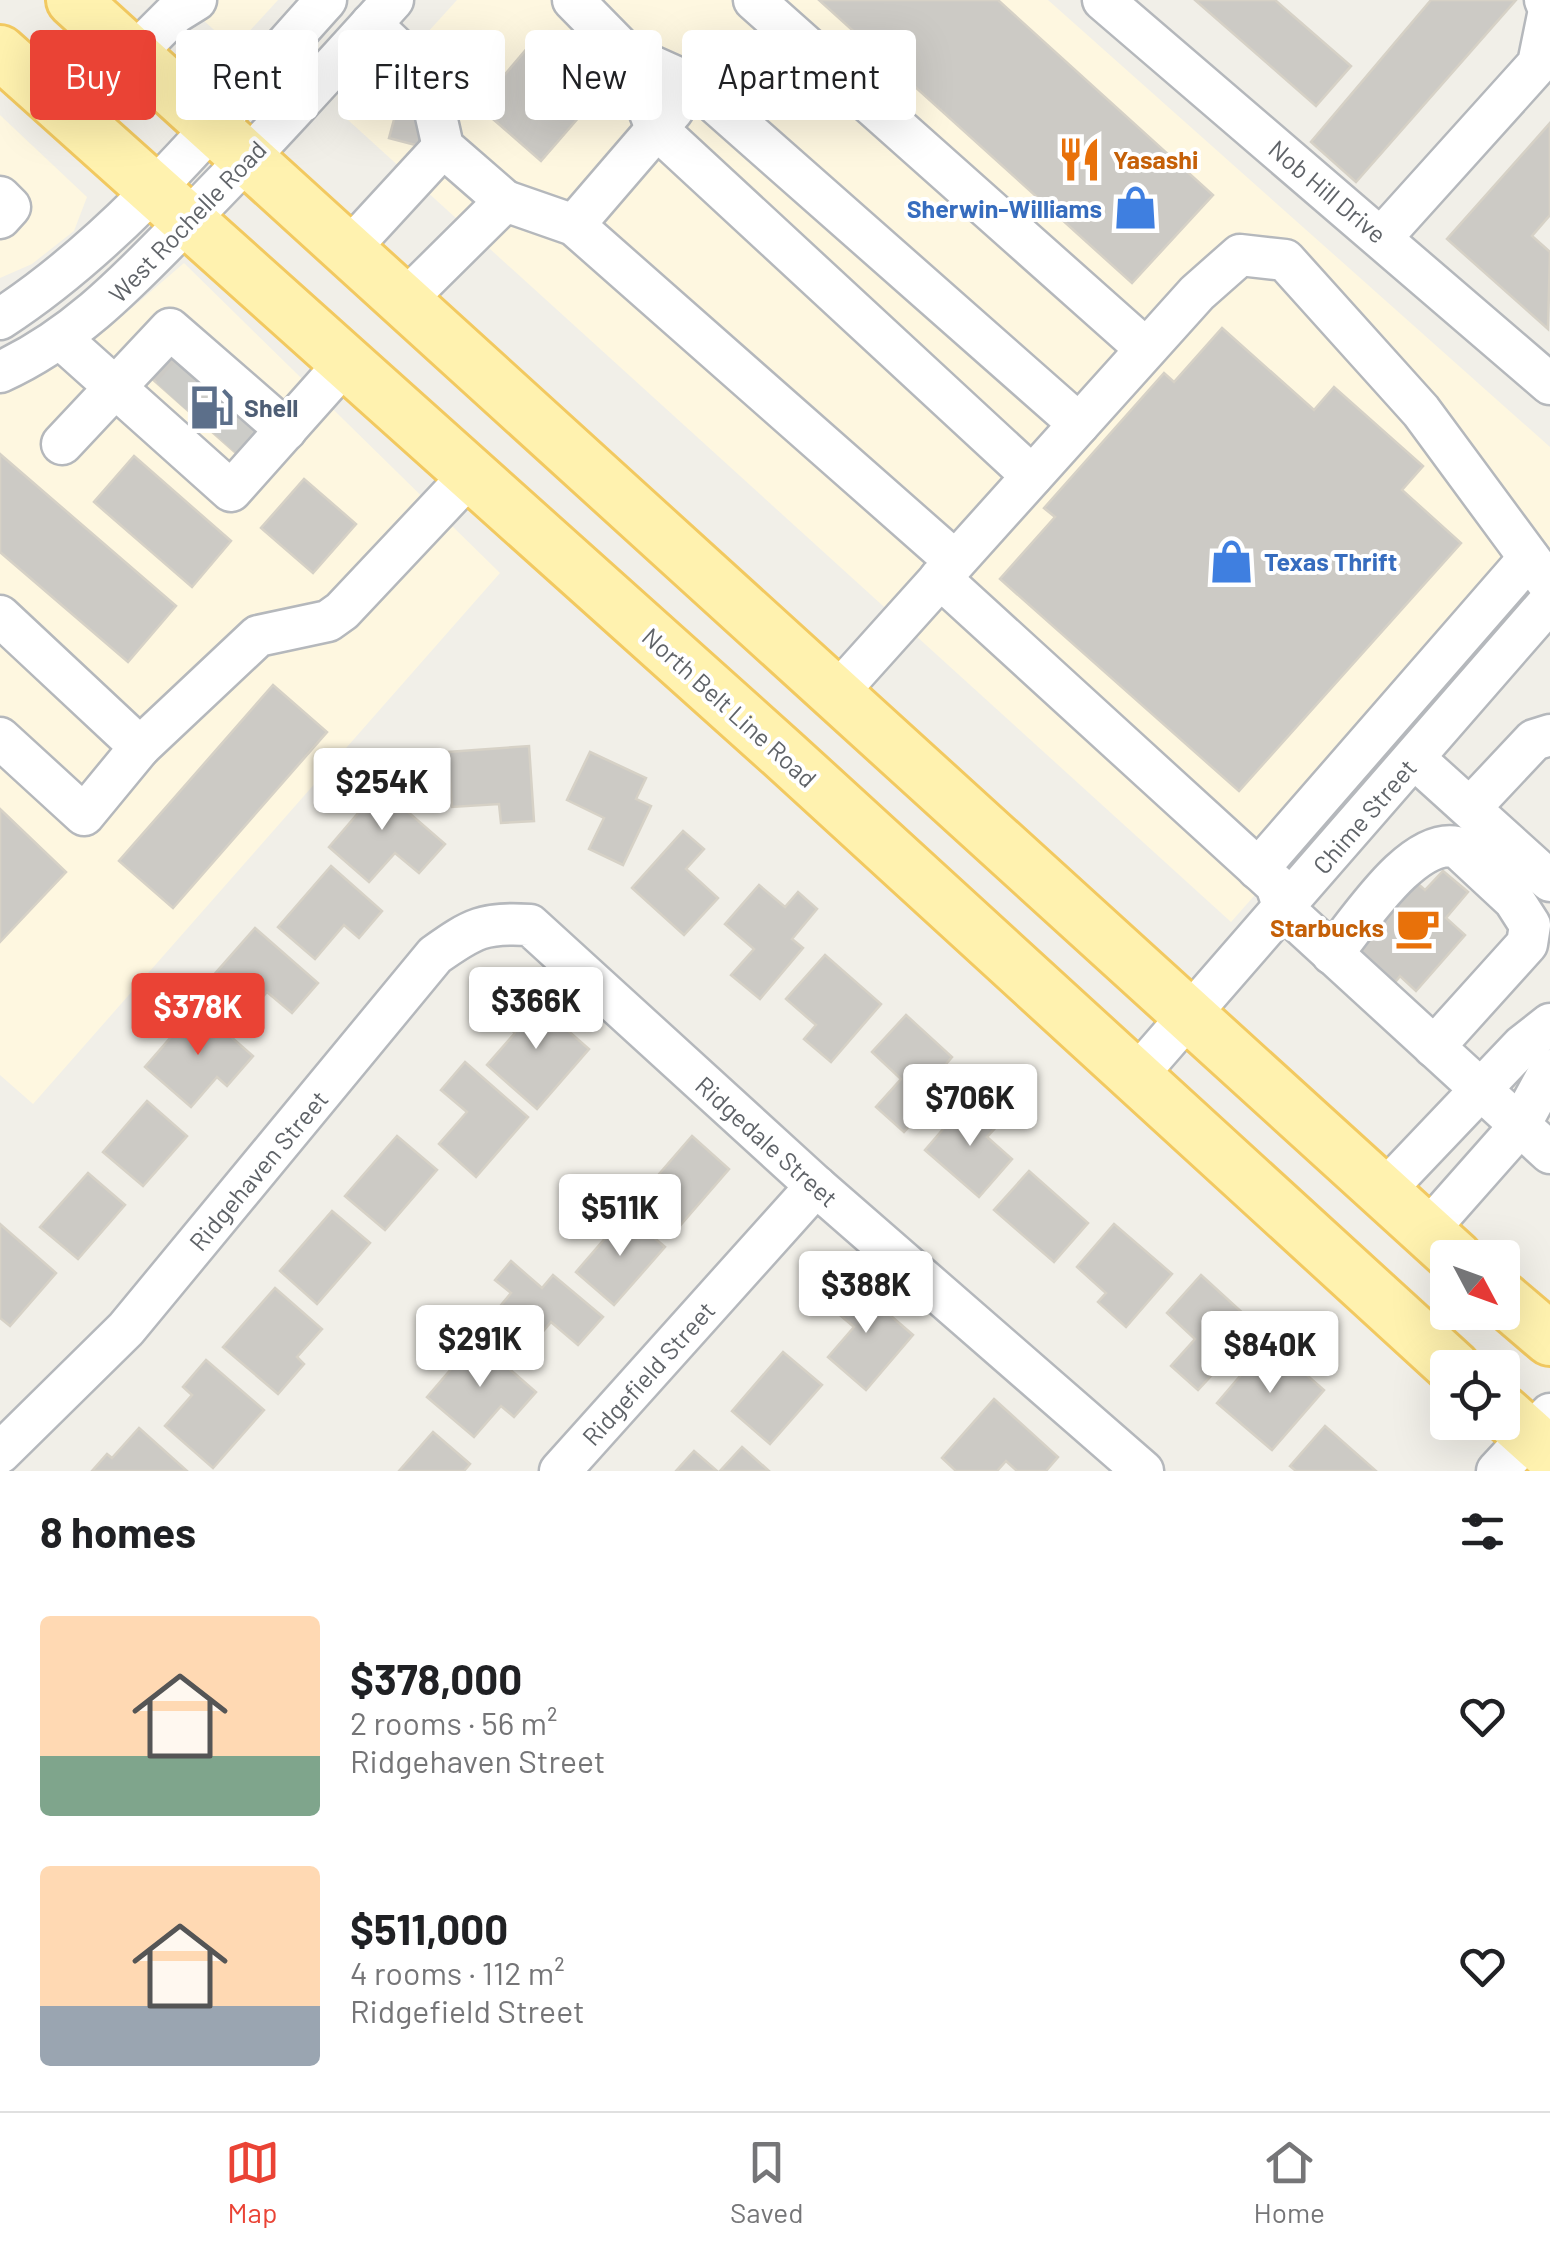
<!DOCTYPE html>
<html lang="en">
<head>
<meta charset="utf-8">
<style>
  :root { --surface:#fff; --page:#f6f6f6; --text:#202124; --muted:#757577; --line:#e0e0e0; --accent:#ea4335 }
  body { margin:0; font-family:Barlow,sans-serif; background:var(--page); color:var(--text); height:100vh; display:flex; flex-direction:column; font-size:38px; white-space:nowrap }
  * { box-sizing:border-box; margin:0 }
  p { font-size:32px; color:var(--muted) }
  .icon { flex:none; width:55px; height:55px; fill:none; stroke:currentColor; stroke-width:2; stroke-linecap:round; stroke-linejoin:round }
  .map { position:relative; height:1471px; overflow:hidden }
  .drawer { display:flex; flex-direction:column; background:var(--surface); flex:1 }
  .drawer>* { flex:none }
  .banner { position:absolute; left:30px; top:30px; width:1000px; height:90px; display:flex; gap:20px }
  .needle { width:65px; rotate:131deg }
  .tools { position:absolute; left:1430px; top:1240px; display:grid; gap:20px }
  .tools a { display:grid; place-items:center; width:90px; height:90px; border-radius:10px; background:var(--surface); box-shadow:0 10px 40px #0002; font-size:50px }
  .price { position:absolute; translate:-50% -85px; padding:0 22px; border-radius:10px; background:#fff; color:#222; font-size:32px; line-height:65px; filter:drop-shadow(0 2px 5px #0008) }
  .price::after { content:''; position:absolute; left:50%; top:60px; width:30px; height:22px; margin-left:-15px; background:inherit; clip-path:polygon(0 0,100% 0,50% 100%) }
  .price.selected { background:var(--accent); color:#fff }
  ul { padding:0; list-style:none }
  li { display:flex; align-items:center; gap:30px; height:250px; padding:0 40px }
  li span { display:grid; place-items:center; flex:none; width:280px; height:200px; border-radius:10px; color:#555 }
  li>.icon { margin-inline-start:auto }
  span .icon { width:120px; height:120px; fill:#fffc; stroke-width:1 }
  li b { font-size:42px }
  h2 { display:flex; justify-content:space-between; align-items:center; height:120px; padding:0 40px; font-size:42px }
  .pill { padding:0 35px; border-radius:10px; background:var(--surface); box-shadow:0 10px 40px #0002; font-size:35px; line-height:90px }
  .pill.selected { background:var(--accent); color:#fff }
  .tab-bar { display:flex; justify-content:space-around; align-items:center; height:140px; border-top:2px solid var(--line); background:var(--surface); font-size:28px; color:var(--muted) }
  .tab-bar a { display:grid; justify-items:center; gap:5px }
  .tab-bar .selected { color:var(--accent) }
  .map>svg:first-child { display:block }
</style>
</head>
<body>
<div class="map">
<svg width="1550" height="1471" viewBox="0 0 1550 1471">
  <rect width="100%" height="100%" fill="#f1efe8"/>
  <g fill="#fef7e0">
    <path d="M181 0H278L234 48Z"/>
    <path d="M457 0H1048L1550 447V562L1231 922 348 120Z"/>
    <path d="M0 115 87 197 74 231 32 264 0 278Z"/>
    <path d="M184 263 500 573 33 1104 0 1075V383L112 325Z"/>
  </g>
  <g fill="#cccac5" stroke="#d6d1c6" stroke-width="2.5">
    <path d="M819 0H998L1213 195 1132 283Z"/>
    <path d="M1195 0H1275L1351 66 1316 106Z"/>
    <path d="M1431 0H1516L1356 182 1311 142Z"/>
    <path d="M529 46 593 101 541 161 478 106Z"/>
    <path d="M403 86 437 96 423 147 389 138Z"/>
    <path d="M1550 123V215L1532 236 1550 252 1548 329 1447 239Z"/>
    <path d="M1222 328 1314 410 1334 387 1423 466 1402 490 1461 543 1239 791 1000 579 1055 517 1044 508 1164 373 1174 382Z"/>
    <path d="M174 352 270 435 246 462 151 378Z"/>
    <path d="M0 454 176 606 128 662 0 552Z"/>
    <path d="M134 456 231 541 192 587 94 502Z"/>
    <path d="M304 479 356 524 313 573 261 528Z"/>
    <path d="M273 685 327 732 173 908 119 861Z"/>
    <path d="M529 746 534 821 501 823 499 804 452 807 448 752Z"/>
    <path d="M590 752 646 778 636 799 651 806 623 865 589 849 604 818 567 800Z"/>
    <path d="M363 773 445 844 419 873 395 853 369 882 329 847 359 812 342 798Z"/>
    <path d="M0 809 66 872 0 942Z"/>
    <path d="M683 831 704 849 686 869 718 898 684 935 632 888Z"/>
    <path d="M331 866 382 911 359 938 344 925 315 959 278 927Z"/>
    <path d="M1443 871 1468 892 1446 918 1465 935 1416 991 1400 976 1393 985 1356 952 1417 883 1425 890Z"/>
    <path d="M759 885 785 907 798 892 817 909 792 939 803 948 760 999 731 975 754 949 725 924Z"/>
    <path d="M255 928 318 983 292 1013 267 992 243 1019 205 985Z"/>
    <path d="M825 955 881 1004 831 1062 804 1039 816 1025 786 999Z"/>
    <path d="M525 993 589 1049 537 1109 487 1065 515 1033 501 1021Z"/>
    <path d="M197 1007 253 1056 227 1086 217 1077 191 1107 145 1067Z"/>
    <path d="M906 1015 952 1057 940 1071 950 1081 904 1132 876 1107 901 1079 872 1052Z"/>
    <path d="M465 1062 528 1117 476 1177 439 1144 467 1112 441 1090Z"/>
    <path d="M969 1099 998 1125 987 1137 1012 1159 979 1197 925 1150Z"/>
    <path d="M147 1101 187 1136 143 1186 103 1152Z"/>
    <path d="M397 1136 437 1170 385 1230 345 1196Z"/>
    <path d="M692 1136 729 1169 678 1228 640 1196Z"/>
    <path d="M1029 1171 1088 1223 1054 1262 994 1210Z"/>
    <path d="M88 1173 125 1205 78 1259 40 1227Z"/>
    <path d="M332 1211 370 1243 317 1304 280 1271Z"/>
    <path d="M626 1214 665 1247 614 1305 576 1272Z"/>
    <path d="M0 1224 56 1273 10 1326 0 1318Z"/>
    <path d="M1114 1224 1172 1274 1126 1327 1098 1302 1106 1293 1077 1267Z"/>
    <path d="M511 1261 542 1288 553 1275 603 1317 578 1345 551 1322 524 1354 487 1322 511 1293 495 1280Z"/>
    <path d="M1201 1275 1257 1326 1198 1390 1171 1366 1195 1339 1167 1313Z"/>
    <path d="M848 1279 913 1335 866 1390 828 1357 854 1327 827 1304Z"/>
    <path d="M275 1288 322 1329 297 1357 304 1364 278 1394 223 1347Z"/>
    <path d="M476 1340 536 1392 514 1417 501 1406 474 1437 427 1397Z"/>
    <path d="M1269 1342 1324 1390 1272 1450 1217 1403Z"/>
    <path d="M783 1352 822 1385 770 1444 732 1411Z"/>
    <path d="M206 1360 264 1410 213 1468 165 1426 192 1395 183 1387Z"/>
    <path d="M994 1399 1058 1457 1046 1471H1017L1006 1461 997 1471H956L942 1458Z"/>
    <path d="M1325 1426 1376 1471H1296L1290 1466Z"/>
    <path d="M139 1428 187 1471H92L107 1454 112 1458Z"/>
    <path d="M433 1432 470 1464 464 1471H399Z"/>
    <path d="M742 1447 769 1471H720Z"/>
    <path d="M694 1451 717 1471H676Z"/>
  </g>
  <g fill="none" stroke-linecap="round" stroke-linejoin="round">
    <g stroke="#ccccc8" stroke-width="40" stroke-dasharray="40 20" stroke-linecap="butt">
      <path d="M171 396 195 370"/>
      <path d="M201 422 224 396"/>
      <path d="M226 444 250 418"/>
    </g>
    <defs>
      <g id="minor">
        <path d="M573 0 627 55 656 128 1032 476"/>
        <path d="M754 0 1146 349"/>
        <path d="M1103 0 1550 384"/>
        <path d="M371 24 447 96 436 116 443 147 505 201"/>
        <path d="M134 54 175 13 196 0"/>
        <path d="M627 55 696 86 1079 424"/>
        <path d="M0 197 10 207 0 218"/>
        <path d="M574 225 673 110"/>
        <path d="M1382 237 1538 64 1549 10 1545 0"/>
        <path d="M349 249 443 147"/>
        <path d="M405 300 505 201 574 225 955 561"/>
        <path d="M0 319C125 238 226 110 326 0"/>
        <path d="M60 338 231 491 346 362"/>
        <path d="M0 372C77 337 131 278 189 219 259 148 326 74 393 0"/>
        <path d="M62 444 170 329 286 430"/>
        <path d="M940 578 1276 885 1284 909 1550 1153"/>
        <path d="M0 616 140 747 258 636 328 621 342 611 471 474"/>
        <path d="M838 692 1197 293 1240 255 1285 260 1421 411 1550 586"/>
        <path d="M0 738 84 815 140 747"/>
        <path d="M1415 759 1550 881"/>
        <path d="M1470 808 1534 740 1550 735"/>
        <path d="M1258 869 1529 558"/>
        <path d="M1332 954C1359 922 1412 837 1457 847L1514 900 1530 925 1527 944 1434 1047"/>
        <path d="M1137 1075 1550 601"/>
        <path d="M1384 1191 1522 1046 1550 1024"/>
        <path d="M1427 1231 1519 1127 1550 1070"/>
        <path d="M0 1453 126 1329 435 955C473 928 484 922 530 925L816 1186 1143 1471"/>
        <path d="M560 1471 816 1186"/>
        <path d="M1497 1471 1550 1414"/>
      </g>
      <g id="major">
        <path d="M73 0 1456 1258"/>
        <path d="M0 52 783 754 1454 1368"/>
        <path d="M1502 1298 1550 1339"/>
        <path d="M1502 1411 1550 1454"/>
      </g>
    </defs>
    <use href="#minor" stroke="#b5b8bc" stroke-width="45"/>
    <use href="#major" stroke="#f2c960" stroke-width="58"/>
    <use href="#minor" stroke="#fff" stroke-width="40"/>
    <use href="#major" stroke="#fff2af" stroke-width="52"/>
  </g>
  <defs>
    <symbol id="restaurant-bare" viewBox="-9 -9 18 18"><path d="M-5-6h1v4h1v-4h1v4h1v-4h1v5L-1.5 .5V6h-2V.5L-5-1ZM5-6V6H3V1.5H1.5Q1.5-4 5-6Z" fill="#e8710a" stroke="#fff" stroke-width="2.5" paint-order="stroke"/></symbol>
    <symbol id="shop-bare" viewBox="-9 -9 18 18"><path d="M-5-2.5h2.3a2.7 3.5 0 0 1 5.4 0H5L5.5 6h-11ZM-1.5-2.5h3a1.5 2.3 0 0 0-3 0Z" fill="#3f7fe0" stroke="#fff" stroke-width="2.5" paint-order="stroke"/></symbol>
    <symbol id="fuel-bare" viewBox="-9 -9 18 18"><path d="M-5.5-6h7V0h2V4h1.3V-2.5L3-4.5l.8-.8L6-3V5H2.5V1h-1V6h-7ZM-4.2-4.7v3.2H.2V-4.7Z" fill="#5c6f8a" stroke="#fff" stroke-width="2.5" paint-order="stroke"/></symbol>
    <symbol id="cafe-bare" viewBox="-9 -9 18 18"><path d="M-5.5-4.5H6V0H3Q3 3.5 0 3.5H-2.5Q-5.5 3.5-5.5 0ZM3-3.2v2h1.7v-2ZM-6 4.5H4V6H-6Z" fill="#e8710a" stroke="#fff" stroke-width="2.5" paint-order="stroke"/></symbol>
  </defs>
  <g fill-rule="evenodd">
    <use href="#restaurant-bare" x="1048" y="128" width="63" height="63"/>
    <use href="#shop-bare" x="1104" y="176" width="63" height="63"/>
    <use href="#fuel-bare" x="180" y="376" width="63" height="63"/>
    <use href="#shop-bare" x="1200" y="530" width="63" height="63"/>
    <use href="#cafe-bare" x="1386" y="896" width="63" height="63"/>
  </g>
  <g text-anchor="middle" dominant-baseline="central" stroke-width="8" stroke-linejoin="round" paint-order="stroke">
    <g font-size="25" font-weight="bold" fill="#c56008" stroke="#fff" text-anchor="start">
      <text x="1113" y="159">Yasashi</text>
      <text x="1384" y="927" text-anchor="end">Starbucks</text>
    </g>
    <g font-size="25" fill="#5f6368" stroke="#fff">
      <text transform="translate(1328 191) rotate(40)">Nob Hill Drive</text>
      <text transform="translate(187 221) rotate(-46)">West Rochelle Road</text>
      <text transform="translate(730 707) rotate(42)">North Belt Line Road</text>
      <text transform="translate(1364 816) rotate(-49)">Chime Street</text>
      <text transform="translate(767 1141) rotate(42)">Ridgedale Street</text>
      <text transform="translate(258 1170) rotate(-50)">Ridgehaven Street</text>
      <text transform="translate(648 1373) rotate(-48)">Ridgefield Street</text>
    </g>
    <g font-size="25" font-weight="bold" fill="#366cbe" stroke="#fff" text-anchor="end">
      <text x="1102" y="208">Sherwin-Williams</text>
      <text x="1264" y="561" text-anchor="start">Texas Thrift</text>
    </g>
    <g font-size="25" font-weight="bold" fill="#4e5e75" stroke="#fff" text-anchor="start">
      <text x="244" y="407">Shell</text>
    </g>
  </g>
</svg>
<div class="tools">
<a><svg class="needle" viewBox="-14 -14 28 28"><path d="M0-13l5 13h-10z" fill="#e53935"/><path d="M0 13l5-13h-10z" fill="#757577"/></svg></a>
<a><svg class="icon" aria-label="locate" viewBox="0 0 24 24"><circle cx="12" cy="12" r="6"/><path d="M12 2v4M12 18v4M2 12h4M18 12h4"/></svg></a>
</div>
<b class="price" style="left:382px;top:833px">$254K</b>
<b class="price" style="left:536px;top:1052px">$366K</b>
<b class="price selected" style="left:198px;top:1058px">$378K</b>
<b class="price" style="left:970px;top:1149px">$706K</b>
<b class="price" style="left:620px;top:1259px">$511K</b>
<b class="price" style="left:866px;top:1336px">$388K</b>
<b class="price" style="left:480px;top:1390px">$291K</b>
<b class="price" style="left:1270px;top:1396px">$840K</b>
<div class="banner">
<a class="pill selected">Buy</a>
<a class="pill">Rent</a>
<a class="pill">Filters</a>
<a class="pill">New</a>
<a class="pill">Apartment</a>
</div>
</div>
<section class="drawer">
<h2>8 homes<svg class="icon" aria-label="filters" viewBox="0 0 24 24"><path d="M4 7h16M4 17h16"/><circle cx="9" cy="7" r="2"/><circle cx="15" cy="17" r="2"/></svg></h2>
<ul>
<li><span style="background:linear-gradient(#ffd9b3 70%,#7fa58c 0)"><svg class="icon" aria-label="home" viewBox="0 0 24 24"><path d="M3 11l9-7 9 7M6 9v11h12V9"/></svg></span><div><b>$378,000</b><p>2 rooms · 56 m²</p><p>Ridgehaven Street</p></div><svg class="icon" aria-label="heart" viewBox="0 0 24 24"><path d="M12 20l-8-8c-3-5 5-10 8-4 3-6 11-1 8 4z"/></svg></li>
<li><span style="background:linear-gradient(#ffd9b3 70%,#9aa5b1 0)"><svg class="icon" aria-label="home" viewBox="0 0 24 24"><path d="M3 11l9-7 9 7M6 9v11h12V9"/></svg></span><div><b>$511,000</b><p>4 rooms · 112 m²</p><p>Ridgefield Street</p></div><svg class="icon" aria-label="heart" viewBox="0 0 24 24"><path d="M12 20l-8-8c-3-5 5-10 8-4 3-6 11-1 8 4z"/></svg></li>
</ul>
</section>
<nav class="tab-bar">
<a class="selected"><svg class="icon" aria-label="map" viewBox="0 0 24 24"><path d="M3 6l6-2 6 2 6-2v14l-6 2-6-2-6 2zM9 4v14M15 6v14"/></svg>Map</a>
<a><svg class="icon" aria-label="saved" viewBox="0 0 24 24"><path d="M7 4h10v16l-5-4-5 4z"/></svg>Saved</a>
<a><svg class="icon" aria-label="home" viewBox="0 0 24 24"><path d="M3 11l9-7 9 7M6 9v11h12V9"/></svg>Home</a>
</nav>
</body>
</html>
